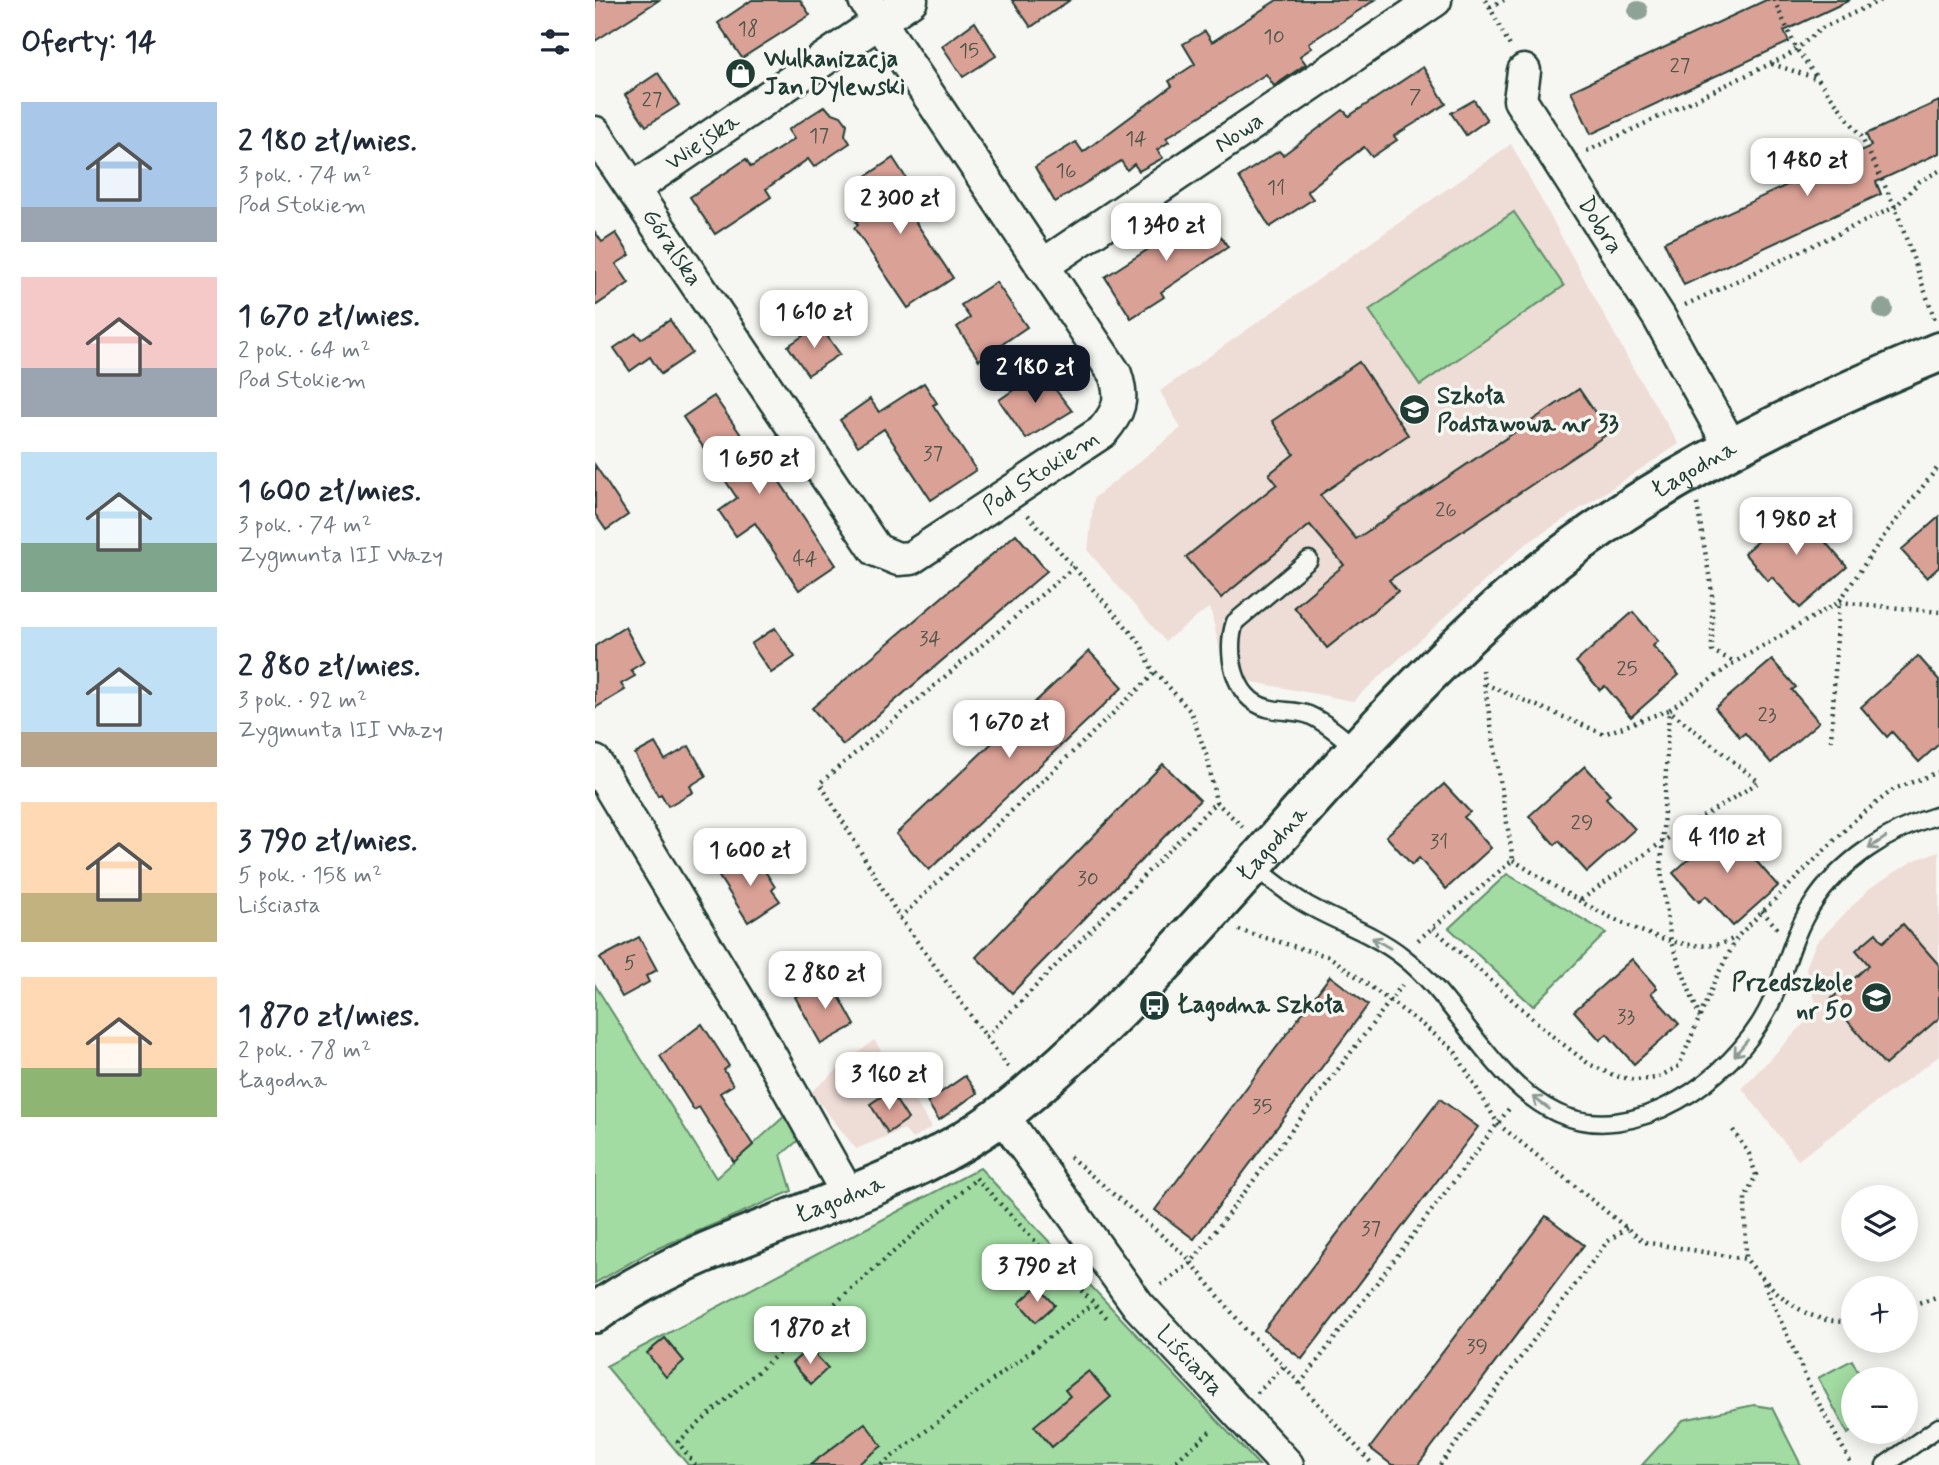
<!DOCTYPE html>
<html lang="pl">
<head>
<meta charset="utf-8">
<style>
  :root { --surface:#fff; --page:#f6f6f7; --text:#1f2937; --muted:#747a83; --accent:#111827 }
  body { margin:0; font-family:Mynerve,sans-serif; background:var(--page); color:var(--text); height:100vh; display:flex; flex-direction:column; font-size:26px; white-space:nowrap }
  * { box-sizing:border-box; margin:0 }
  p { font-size:23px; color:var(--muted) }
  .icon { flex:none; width:38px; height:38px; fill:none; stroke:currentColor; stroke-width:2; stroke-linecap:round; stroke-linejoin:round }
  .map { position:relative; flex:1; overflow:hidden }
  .details { display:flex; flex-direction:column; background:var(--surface); width:595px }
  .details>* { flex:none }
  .fabs { position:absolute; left:1246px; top:1185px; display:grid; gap:14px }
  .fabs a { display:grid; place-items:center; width:77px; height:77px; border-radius:50%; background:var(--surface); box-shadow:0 4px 18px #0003; font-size:35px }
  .price { position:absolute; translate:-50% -60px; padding:0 16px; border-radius:14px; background:#fff; color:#222; font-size:23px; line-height:46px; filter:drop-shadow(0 2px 4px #0008) }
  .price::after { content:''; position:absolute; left:50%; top:42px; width:21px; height:16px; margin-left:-10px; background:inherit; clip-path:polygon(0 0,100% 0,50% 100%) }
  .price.active { background:var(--accent); color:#fff }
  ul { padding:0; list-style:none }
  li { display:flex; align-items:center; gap:21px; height:175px; padding:0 21px }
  li span { display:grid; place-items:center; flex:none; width:196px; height:140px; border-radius:0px; color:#555 }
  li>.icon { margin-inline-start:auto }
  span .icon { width:84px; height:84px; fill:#fffc; stroke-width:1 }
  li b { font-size:30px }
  h2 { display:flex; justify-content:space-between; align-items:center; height:84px; padding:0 21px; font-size:30px }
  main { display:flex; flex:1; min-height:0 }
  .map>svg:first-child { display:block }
</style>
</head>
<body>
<main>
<section class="details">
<h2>Oferty: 14<svg class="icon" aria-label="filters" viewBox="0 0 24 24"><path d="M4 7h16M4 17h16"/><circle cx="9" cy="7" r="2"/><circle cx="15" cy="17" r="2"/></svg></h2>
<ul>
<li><span style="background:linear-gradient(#a9c7e8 75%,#9aa5b1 0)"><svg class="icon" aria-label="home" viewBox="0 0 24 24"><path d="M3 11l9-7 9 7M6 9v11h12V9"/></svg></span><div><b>2 180 zł/mies.</b><p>3 pok. · 74 m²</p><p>Pod Stokiem</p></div></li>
<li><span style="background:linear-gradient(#f6c9c9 65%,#9aa5b1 0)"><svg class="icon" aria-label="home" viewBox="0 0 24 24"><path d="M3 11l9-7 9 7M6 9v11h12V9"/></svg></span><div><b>1 670 zł/mies.</b><p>2 pok. · 64 m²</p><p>Pod Stokiem</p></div></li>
<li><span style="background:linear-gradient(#bfe0f5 65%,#7fa58c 0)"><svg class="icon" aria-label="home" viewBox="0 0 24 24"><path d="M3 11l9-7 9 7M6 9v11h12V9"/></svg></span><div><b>1 600 zł/mies.</b><p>3 pok. · 74 m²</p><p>Zygmunta III Wazy</p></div></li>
<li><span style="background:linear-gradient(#bfe0f5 75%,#b9a48a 0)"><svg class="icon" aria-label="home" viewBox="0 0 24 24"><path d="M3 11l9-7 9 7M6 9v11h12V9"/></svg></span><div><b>2 880 zł/mies.</b><p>3 pok. · 92 m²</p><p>Zygmunta III Wazy</p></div></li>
<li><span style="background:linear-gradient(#ffd9b3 65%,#c2b280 0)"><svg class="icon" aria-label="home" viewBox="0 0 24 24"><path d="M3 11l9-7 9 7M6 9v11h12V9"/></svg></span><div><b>3 790 zł/mies.</b><p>5 pok. · 158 m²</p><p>Liściasta</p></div></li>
<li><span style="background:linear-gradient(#ffd9b3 65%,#8fb573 0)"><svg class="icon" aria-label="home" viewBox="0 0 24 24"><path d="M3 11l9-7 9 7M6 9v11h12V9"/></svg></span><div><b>1 870 zł/mies.</b><p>2 pok. · 78 m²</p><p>Łagodna</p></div></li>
</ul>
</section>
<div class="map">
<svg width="1344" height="1465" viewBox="0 0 1344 1465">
  <rect width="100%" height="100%" fill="#f6f6f2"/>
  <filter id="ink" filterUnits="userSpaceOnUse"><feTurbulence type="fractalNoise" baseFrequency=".0143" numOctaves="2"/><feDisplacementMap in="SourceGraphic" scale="14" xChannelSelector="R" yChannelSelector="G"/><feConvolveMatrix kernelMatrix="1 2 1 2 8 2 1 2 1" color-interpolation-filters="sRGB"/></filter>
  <g filter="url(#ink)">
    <g fill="#eedcd6">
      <path d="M916 144 1039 370 1084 444 928 546 758 701 631 677 615 607 570 641 493 551 499 498 586 428 565 391Z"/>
      <path d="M1344 851V1056L1203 1160 1147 1088 1224 1008 1213 985 1211 968 1221 943 1275 888 1318 861Z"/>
      <path d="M279 1040 337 1127 317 1139 309 1129 261 1149 216 1092Z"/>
    </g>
    <g fill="#a2dca2" stroke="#608c6b" stroke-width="2">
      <path d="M919 212 969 286 825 385 774 310Z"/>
      <path d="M912 874 1011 933 938 1006 854 928Z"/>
      <path d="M0 985 121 1178 192 1114 211 1134 186 1155 197 1191 54 1252 0 1283Z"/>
      <path d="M385 1168 664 1465H93L11 1366Z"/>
      <path d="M1257 1360 1267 1379H1258V1430L1253 1434 1223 1378Z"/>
      <path d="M1159 1405 1177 1408 1206 1465H1047L1088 1420Z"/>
    </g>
    <g fill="#daa196" stroke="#1f3d34" stroke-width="2">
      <path d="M0 0H64L0 41Z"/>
      <path d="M157 0H205L215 15 147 58 123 23Z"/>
      <path d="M417 0H475L436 27Z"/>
      <path d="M682 0H780L714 43 717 48 705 56 711 64 679 86 671 74 571 138 574 142 562 150 568 158 544 171 539 164 532 170 526 161 460 202 440 167 481 142 488 152 577 86 574 81 600 64 588 44 610 31 617 42Z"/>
      <path d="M1171 0H1255L1189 31 1194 42 996 134 976 91Z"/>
      <path d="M380 22 401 56 368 77 347 46Z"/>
      <path d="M828 67 851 104 799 136 802 140 777 157 769 147 712 191 718 199 675 227 644 177 684 151 688 155 748 110 754 116Z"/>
      <path d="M63 73 84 105 51 126 30 95Z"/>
      <path d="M879 100 892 120 871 135 856 113Z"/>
      <path d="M1344 101V153L1281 182 1286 194 1089 285 1069 242 1276 146 1271 134Z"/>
      <path d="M230 106 235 112 246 116 252 124 250 135 255 143 219 167 213 159 171 189 176 197 120 234 95 197 151 159 156 167 199 139 193 130Z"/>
      <path d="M298 158 328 204 314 212 358 278 313 308 259 228 263 225 261 222 282 207 264 181Z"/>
      <path d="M606 208 633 247 566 292 569 297 536 318 510 277 566 241 563 236Z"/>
      <path d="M0 232 7 242 21 233 35 255 21 264 34 283 0 306Z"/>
      <path d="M401 282 432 327 384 360 362 327 375 318 366 305Z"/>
      <path d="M75 320 97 353 66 374 55 357 35 371 19 348 41 333 46 339Z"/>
      <path d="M224 325 245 354 213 375 193 346Z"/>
      <path d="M764 362 813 435 725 495 761 539 984 389 1014 433 794 580 803 591 732 648 699 607 749 565 715 525 626 598 591 557 682 484 674 474 699 454 677 421Z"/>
      <path d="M446 371 477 411 431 439 404 400Z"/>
      <path d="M329 383 342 403 338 405 381 470 336 500 289 429 263 446 245 420 275 399 284 412Z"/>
      <path d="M119 396 160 455 162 453 172 463 241 565 204 590 160 523 141 536 124 511 142 498 88 417Z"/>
      <path d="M0 465 33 515 11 530 0 514Z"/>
      <path d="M1203 505 1229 533 1225 536 1252 567 1205 608 1177 577 1173 581 1149 553Z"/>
      <path d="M1344 517V567L1332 578 1306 550Z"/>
      <path d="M421 534 452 571 248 745 217 708Z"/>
      <path d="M1038 612 1063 641 1058 646 1084 675 1036 717 1010 686 1005 690 981 662Z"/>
      <path d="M30 627 49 662 36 670 40 676 26 684 30 690 0 708V646Z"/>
      <path d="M180 628 200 657 176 673 156 644Z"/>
      <path d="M494 651 528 687 334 870 301 834Z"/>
      <path d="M1323 656 1344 680V744L1324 762 1297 732 1292 737 1266 707Z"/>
      <path d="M1177 660 1201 687 1197 690 1224 722 1176 763 1150 733 1145 737 1120 708Z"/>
      <path d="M60 743 70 760 94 746 111 776 95 786 98 792 73 806 66 794 63 796 40 754Z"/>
      <path d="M568 764 605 800 417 993 381 957Z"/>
      <path d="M990 766 1015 794 1011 798 1040 829 992 872 964 841 960 845 934 816Z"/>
      <path d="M849 784 875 812 869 817 896 848 851 889 824 858 817 865 791 836Z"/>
      <path d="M1136 821 1162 850 1156 855 1183 886 1138 926 1111 896 1104 902 1078 873Z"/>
      <path d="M160 855 180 887 177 890 185 901 153 922 123 875 146 860 148 864Z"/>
      <path d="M1308 924 1344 965V1018L1290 1065 1235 1000 1274 965 1261 950 1281 933 1288 942Z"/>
      <path d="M44 937 62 970 51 976 54 982 27 997 5 958Z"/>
      <path d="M1037 959 1062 988 1056 993 1084 1024 1039 1064 1012 1034 1005 1040 979 1011Z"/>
      <path d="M735 976 773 1005 599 1239 560 1210Z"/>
      <path d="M234 978 260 1025 226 1044 200 997Z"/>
      <path d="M107 1024 134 1066 129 1070 138 1085 125 1093 158 1145 139 1162 104 1107 99 1110 65 1056Z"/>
      <path d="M370 1076 382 1093 344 1120 332 1102Z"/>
      <path d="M295 1091 313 1119 293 1133 275 1104Z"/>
      <path d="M845 1099 883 1127 707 1359 669 1330Z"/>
      <path d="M951 1216 989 1245 823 1465H797L775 1448Z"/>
      <path d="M443 1286 460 1305 441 1322 424 1303Z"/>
      <path d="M70 1338 89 1361 71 1377 52 1353Z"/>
      <path d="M214 1348 233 1368 216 1384 197 1363Z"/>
      <path d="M494 1371 516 1397 457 1447 439 1426 475 1396 470 1390Z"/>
      <path d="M270 1423 287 1446 262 1465H215Z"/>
    </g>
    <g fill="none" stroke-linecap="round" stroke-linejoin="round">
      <defs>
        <g id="service">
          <path d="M714 560 640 622C630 651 638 699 672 708 685 712 701 710 714 715 732 723 748 737 762 750"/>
          <path d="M658 866C675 878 692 893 709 903 741 922 778 933 807 956 863 999 897 1083 962 1113 1039 1149 1137 1078 1172 1011 1190 977 1195 938 1217 905 1245 861 1295 829 1344 815"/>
          <path d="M1290 1465 1344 1427"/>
        </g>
        <g id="minor">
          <path id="s1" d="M929 71 925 100 1064 317 1137 449"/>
          <path id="s2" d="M0 133 281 550 303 559 316 558 507 432C524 412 529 400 520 374L270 0"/>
          <path id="s3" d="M38 189 316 0"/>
          <path id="s4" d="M447 266 840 0"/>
          <path d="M0 762 154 1018 254 1196"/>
          <path id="s5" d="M407 1115 543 1305 692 1465"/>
        </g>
        <g id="tertiary">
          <path id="s6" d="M0 1313C126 1222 299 1205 421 1104 599 957 730 763 902 609 1028 495 1188 416 1344 352"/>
        </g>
      </defs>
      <use href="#service" stroke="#1f3d34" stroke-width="21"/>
      <use href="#minor" stroke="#1f3d34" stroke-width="37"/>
      <use href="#tertiary" stroke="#1f3d34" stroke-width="44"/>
      <g stroke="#1f3d34" stroke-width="4.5" stroke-dasharray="2 5" stroke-linecap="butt">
        <path d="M891 0 915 46"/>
        <path d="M1179 0 1202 50 1223 79"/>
        <path d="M895 7 909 0"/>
        <path d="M1177 64 1223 79 1266 136 1300 207 1340 320"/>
        <path d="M992 151 1194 55 1227 28 1286 0"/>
        <path d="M1090 305 1300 207 1325 181 1344 171"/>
        <path d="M1102 504 1117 592V651L1140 662"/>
        <path d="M433 515 546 644 556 667 596 712 613 760 621 802 650 829"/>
        <path d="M890 684 1009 734 1074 710 1164 782 1067 842 983 902"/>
        <path d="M1236 741 1244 602 1344 612"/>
        <path d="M918 860C965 890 1088 972 1141 937"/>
        <path d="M1167 911 1183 929"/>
        <path d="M305 918 561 672"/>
        <path d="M838 928 956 1035 994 1064 1020 1076 1041 1080 1062 1078 1084 1066 1122 976 1143 936 1261 819 1299 789 1344 772"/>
        <path d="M644 930 735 957 825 1023 859 1050 903 1124 1049 1242 1151 1259C1179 1292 1211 1327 1258 1321"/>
        <path d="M823 940 918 860 887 670"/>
        <path d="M1105 1018 1076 942 1066 871 1074 710 1140 662 1244 602 1288 537 1344 466"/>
        <path d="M391 1037 621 802"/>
        <path d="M413 1067 305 918 225 783 479 567"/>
        <path d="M1138 1130 1154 1154 1161 1175 1150 1198 1151 1259"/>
        <path d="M475 1157 592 1257 651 1330 689 1366 778 1465"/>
        <path d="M381 1178 514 1320"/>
        <path d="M1169 1283 1216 1389 1257 1465"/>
        <path d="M566 1285 596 1263 807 985"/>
        <path d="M1311 1307 1344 1296"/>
        <path d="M705 1384 916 1106"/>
        <path d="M662 1393 689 1366"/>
        <path d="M100 1465 83 1442 381 1179"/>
        <path d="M286 1465 498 1304"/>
        <path d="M576 1465 618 1429"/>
        <path d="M845 1465 1012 1242 1032 1227"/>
      </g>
      <use href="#service" stroke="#f6f6f2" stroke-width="16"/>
      <use href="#minor" stroke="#f6f6f2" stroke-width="32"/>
      <use href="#tertiary" stroke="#f6f6f2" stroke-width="38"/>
    </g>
    <g fill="#8ea296">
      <circle cx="1043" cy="11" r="10"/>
      <circle cx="1288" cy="309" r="10"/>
    </g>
    <defs><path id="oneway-shaft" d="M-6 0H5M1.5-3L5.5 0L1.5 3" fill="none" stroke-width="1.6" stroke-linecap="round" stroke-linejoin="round" transform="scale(1.75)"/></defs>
    <g stroke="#8a9a93">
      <use href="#oneway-shaft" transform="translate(1282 843) rotate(147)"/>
      <use href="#oneway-shaft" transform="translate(786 943) rotate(-150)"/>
      <use href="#oneway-shaft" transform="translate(1146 1048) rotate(130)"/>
      <use href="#oneway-shaft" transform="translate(946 1103) rotate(-144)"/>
    </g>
  </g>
  <defs>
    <symbol id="shop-disc" viewBox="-11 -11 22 22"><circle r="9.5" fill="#1f3d34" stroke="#f6f6f2"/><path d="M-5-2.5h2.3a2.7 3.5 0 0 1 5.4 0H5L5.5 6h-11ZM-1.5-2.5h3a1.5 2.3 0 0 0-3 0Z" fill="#fff"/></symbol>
    <symbol id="school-disc" viewBox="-11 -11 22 22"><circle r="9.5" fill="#1f3d34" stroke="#f6f6f2"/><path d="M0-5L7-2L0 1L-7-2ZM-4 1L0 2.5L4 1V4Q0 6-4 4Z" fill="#fff"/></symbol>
    <symbol id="bus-disc" viewBox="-11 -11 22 22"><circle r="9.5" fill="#1f3d34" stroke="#f6f6f2"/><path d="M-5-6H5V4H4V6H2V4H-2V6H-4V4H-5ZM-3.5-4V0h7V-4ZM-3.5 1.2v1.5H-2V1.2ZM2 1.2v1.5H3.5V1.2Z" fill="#fff"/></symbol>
  </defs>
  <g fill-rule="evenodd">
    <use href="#shop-disc" x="128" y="56" width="35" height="35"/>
    <use href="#school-disc" x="802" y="392" width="35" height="35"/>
    <use href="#school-disc" x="1264" y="980" width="35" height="35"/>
    <use href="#bus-disc" x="542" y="988" width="35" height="35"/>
  </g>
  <g text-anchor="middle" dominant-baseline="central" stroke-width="7" stroke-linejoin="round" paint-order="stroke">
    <g font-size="21" fill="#4e564c">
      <text x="153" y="29">18</text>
      <text x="679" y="37">10</text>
      <text x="374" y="51">15</text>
      <text x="1085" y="66">27</text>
      <text x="820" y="97">7</text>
      <text x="57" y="100">27</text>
      <text x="224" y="136">17</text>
      <text x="541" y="139">14</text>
      <text x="471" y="171">16</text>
      <text x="681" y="188">11</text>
      <text x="338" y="454">37</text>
      <text x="851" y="510">26</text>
      <text x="210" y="559">44</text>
      <text x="335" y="639">34</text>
      <text x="1032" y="669">25</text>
      <text x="1172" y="715">23</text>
      <text x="987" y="823">29</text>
      <text x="844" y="842">31</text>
      <text x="493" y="879">30</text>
      <text x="35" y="963">5</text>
      <text x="1031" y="1017">33</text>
      <text x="667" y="1107">35</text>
      <text x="776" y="1229">37</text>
      <text x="882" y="1347">39</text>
    </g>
    <g font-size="24" font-weight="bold" fill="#1f3d34" stroke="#f6f6f2" text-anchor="start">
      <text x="169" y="59">Wulkanizacja<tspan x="169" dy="28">Jan Dylewski</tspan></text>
      <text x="842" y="396">Szkoła<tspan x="842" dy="28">Podstawowa nr 33</tspan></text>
      <text x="1258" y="983" text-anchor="end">Przedszkole<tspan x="1258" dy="28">nr 50</tspan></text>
      <text x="582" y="1005">Łagodna Szkoła</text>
    </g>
    <g font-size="24" fill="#1f3d34" stroke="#f6f6f2">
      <text stroke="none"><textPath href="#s4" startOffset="238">Nowa</textPath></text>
      <text stroke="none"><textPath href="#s3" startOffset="84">Wiejska</textPath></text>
      <text stroke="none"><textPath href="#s1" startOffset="178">Dobra</textPath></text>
      <text stroke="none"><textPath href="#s2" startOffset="138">Góralska</textPath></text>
      <text stroke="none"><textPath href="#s6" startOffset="1405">Łagodna</textPath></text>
      <text stroke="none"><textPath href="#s2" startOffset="695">Pod Stokiem</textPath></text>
      <text stroke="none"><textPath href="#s6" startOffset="838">Łagodna</textPath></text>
      <text stroke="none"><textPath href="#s6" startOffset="271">Łagodna</textPath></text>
      <text stroke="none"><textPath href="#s5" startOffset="310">Liściasta</textPath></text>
    </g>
  </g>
</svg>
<div class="fabs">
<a><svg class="icon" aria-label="layers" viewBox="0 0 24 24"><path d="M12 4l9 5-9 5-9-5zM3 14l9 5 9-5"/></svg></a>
<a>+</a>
<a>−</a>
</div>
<b class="price" style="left:1212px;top:198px">1 480 zł</b>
<b class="price" style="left:305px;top:236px">2 300 zł</b>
<b class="price" style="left:571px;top:263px">1 340 zł</b>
<b class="price" style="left:219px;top:350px">1 610 zł</b>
<b class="price active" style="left:440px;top:405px">2 180 zł</b>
<b class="price" style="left:164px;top:496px">1 650 zł</b>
<b class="price" style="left:1201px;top:557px">1 980 zł</b>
<b class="price" style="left:414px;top:760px">1 670 zł</b>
<b class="price" style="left:1132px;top:875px">4 110 zł</b>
<b class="price" style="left:155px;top:888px">1 600 zł</b>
<b class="price" style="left:230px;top:1011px">2 880 zł</b>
<b class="price" style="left:294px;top:1112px">3 160 zł</b>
<b class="price" style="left:442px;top:1304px">3 790 zł</b>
<b class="price" style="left:215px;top:1366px">1 870 zł</b>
</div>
</main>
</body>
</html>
